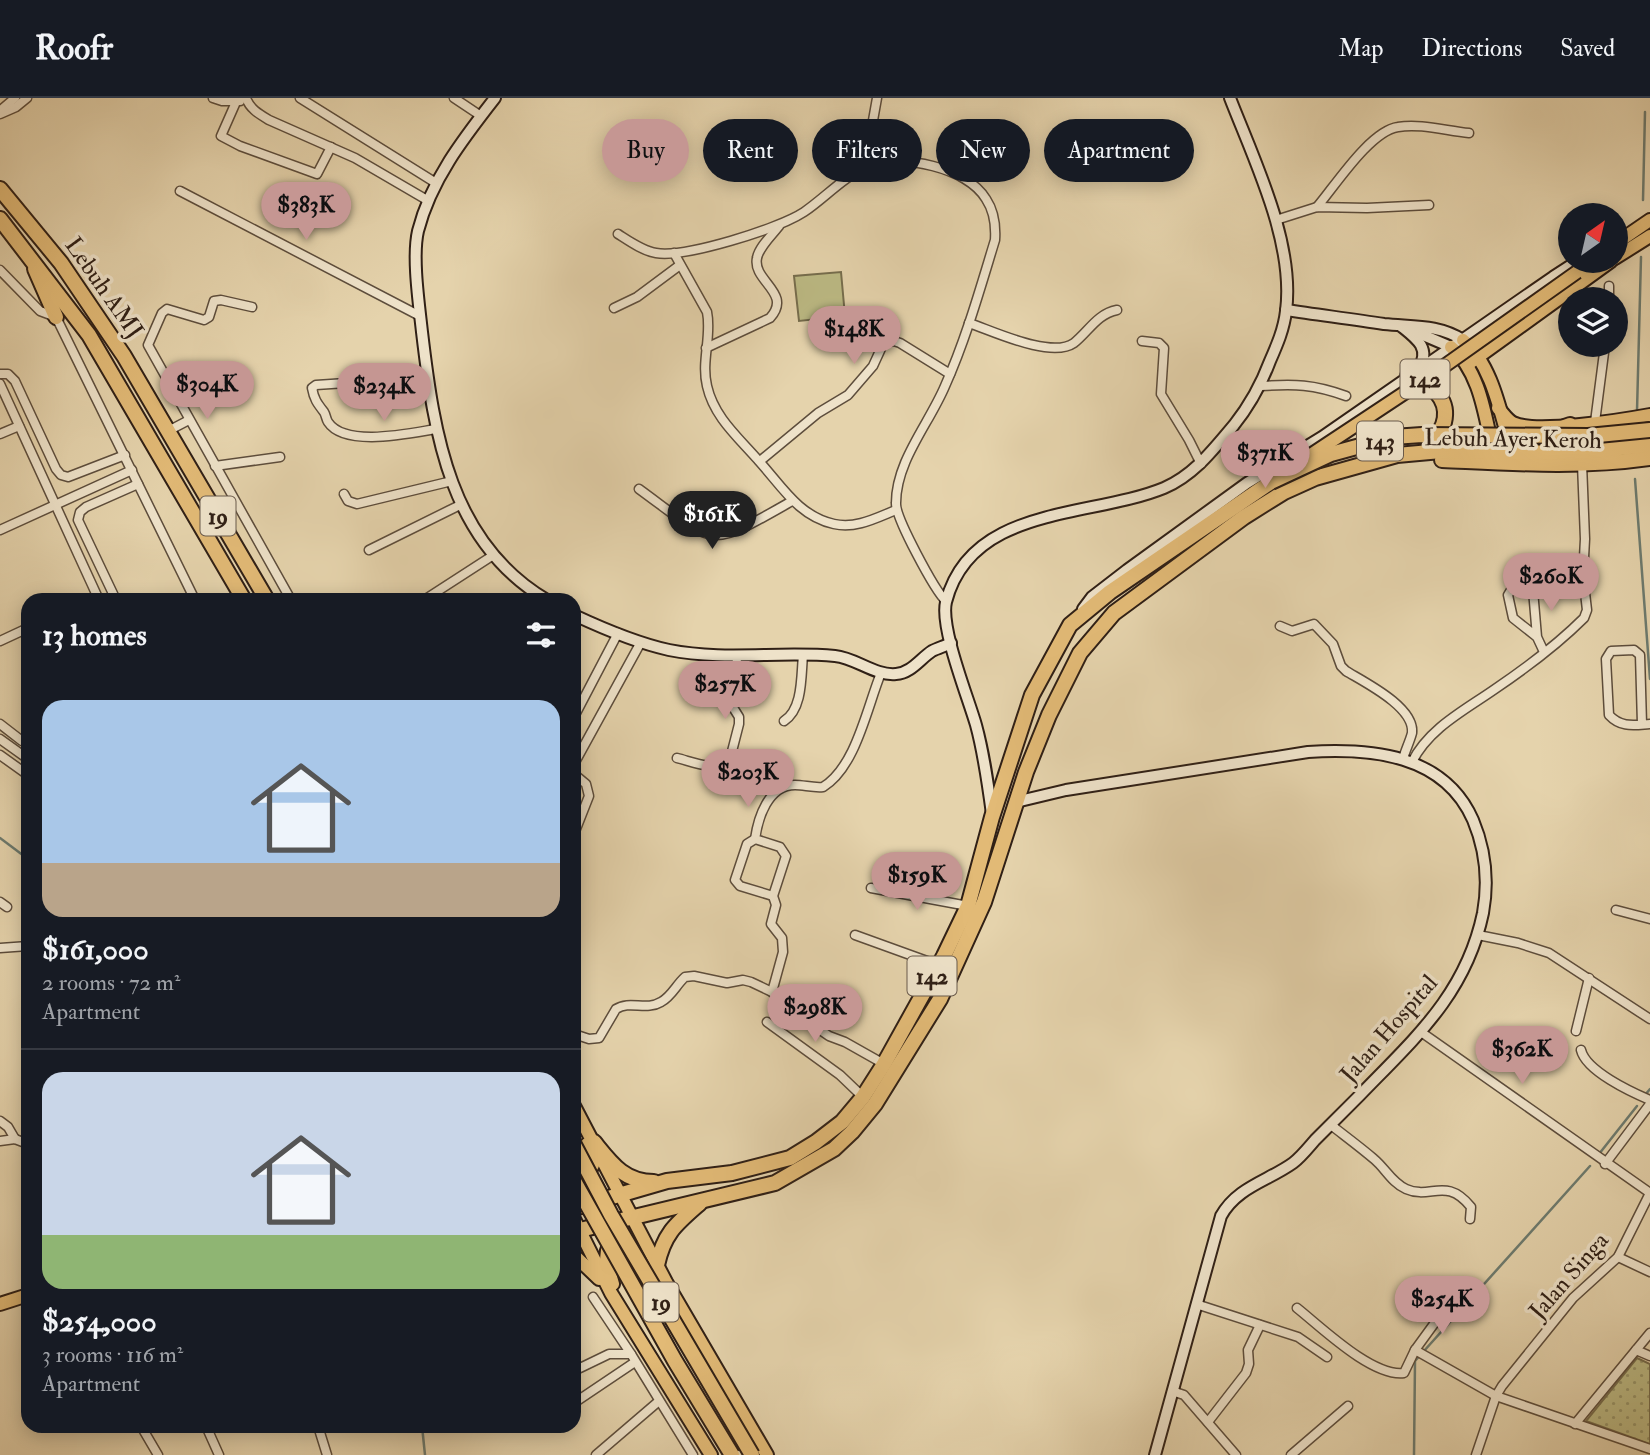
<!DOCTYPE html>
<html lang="en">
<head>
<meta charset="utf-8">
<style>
  :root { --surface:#171b24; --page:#242831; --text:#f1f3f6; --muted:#9ea1a6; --line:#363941; --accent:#c59692 }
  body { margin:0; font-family:"IM FELL Double Pica",serif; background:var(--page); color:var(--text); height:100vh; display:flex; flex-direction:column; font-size:26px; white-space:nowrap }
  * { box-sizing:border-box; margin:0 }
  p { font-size:23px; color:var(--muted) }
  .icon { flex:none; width:38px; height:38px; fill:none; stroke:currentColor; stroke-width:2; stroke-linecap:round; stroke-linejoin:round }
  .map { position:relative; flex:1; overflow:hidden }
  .sheet { position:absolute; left:21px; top:495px; width:560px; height:840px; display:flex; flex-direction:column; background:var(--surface); border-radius:21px; box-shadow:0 4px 18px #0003 }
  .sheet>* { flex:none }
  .top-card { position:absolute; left:602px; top:21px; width:665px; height:63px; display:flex; gap:14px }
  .needle { width:46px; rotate:34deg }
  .tools { position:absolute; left:1558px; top:105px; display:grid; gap:14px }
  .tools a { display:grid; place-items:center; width:70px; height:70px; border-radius:50%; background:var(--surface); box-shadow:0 4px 18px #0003; font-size:35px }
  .price { position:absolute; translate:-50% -60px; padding:0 16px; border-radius:24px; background:var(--accent); color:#111; font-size:23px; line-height:46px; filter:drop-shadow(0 2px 4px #0008) }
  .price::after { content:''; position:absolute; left:50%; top:42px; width:21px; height:16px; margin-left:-10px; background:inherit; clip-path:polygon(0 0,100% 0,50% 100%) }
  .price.selected { background:#222; color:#fff }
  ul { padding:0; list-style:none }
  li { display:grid; align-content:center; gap:14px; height:371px; padding:0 21px }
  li+li { border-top:2px solid var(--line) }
  li span { display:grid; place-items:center; height:217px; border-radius:21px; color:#555 }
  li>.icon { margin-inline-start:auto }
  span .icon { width:126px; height:126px; fill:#fffc; stroke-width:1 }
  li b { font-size:30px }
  h2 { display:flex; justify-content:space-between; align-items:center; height:84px; padding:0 21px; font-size:30px }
  .tag { padding:0 24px; border-radius:32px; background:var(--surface); box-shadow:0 4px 18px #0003; font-size:24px; line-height:63px }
  .tag.selected { background:var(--accent); color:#111 }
  header { display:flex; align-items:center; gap:42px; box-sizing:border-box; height:98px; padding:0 35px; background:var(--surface); border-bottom:2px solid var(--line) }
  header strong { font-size:33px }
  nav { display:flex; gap:38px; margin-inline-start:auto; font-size:24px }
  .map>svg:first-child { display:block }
</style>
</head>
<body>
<header>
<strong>Roofr</strong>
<nav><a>Map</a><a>Directions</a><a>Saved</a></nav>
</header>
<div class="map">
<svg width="1650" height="1357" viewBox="0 0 1650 1357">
  <defs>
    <pattern id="grass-dots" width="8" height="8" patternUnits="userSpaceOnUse" patternTransform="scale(1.75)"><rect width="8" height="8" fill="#bcba84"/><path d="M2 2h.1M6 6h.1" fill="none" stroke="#99976b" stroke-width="1.8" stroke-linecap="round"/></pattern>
  </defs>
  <rect width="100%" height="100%" fill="#e5d3ac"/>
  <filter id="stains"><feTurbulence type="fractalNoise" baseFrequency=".00286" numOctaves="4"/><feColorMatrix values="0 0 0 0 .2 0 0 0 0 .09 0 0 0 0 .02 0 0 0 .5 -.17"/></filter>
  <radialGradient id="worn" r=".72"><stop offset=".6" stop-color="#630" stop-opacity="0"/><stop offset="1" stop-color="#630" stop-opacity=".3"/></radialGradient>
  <path fill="url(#grass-dots)" stroke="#766d4d" stroke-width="2" d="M1637 1260 1650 1266V1346L1586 1323Z"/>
  <path fill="#bcba84" stroke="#766d4d" stroke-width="2" d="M841 174 845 218 799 223 794 178Z"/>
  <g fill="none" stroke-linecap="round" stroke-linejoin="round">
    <g stroke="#6d7b6f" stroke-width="2.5">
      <path d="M1643 102 1645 14"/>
      <path d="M1637 313 1641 159"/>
      <path d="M1635 381 1650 581"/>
      <path d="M0 740 28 761"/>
      <path d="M1645 997 1650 991"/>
      <path d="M1599 1056 1637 1008"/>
      <path d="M422 1328 425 1357"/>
      <path d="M1414 1357 1415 1263 1590 1068"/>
    </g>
    <defs>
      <g id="street">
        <path d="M213 0 222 3H240"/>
        <path d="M246 0C250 11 259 16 269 22L355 60 427 102"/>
        <path d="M300 0 436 85"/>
        <path d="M454 0 481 18"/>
        <path d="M236 4 221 38 240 48 317 76 331 49"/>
        <path d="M1 12 15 0"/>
        <path d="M0 16 16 9 27 0"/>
        <path d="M872 28 877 0"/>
        <path d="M180 93 420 218"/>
        <path d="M1317 109C1335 88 1370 33 1398 29 1420 25 1447 33 1469 35"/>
        <path d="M1276 122 1317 109 1367 110 1429 107"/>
        <path d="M618 136C629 143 643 153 656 155 685 160 778 131 804 114 826 99 844 78 869 68 902 56 967 69 986 101 994 113 996 127 995 142 980 191 966 241 945 288 929 326 896 363 896 405 895 419 935 493 946 503"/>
        <path d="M674 155 707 214C712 238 701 263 707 288 714 319 738 339 758 362 781 387 798 418 834 426 856 431 876 420 896 412"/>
        <path d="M0 172 40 213 56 219 195 502"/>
        <path d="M1609 201V188"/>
        <path d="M252 209 221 202 214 203 209 219 204 222 167 211 162 215 148 247 291 502"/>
        <path d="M614 210 637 199 680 167"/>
        <path d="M969 225C993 233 1051 261 1074 245 1089 233 1097 216 1117 212"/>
        <path d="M1142 243 1159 245 1164 250 1161 296 1189 342 1201 366"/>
        <path d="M706 250 770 220C793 195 752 183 757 160 759 149 772 137 779 128"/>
        <path d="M0 276H8L15 283 56 371 61 377 68 379 125 357"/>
        <path d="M428 283 391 276 368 277 346 285 316 287 312 290C314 301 317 305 324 314 326 317 326 321 328 324 345 350 411 335 436 331"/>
        <path d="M0 286 99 502"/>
        <path d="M1261 288C1295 286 1313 286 1346 298"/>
        <path d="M1595 324 1605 247"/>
        <path d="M168 333 189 322"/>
        <path d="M0 336 19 328"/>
        <path d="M760 363 818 315 848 297 873 268 884 244 894 243 900 245 950 276"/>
        <path d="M215 368 280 359"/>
        <path d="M639 391C717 448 706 452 792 403"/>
        <path d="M344 396 348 403 357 406 452 383"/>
        <path d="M0 432 132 372"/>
        <path d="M369 452 462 406"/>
        <path d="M116 502 78 422 80 414 86 409 138 386"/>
        <path d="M424 502 492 458"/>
        <path d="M1280 528 1292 533 1314 526 1333 546 1341 568 1346 573C1364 584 1415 609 1412 635 1410 643 1405 653 1403 661"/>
        <path d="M1537 539 1513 520 1508 497 1511 492H1533L1537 539 1544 554"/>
        <path d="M0 543 28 530"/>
        <path d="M574 619 618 535"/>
        <path d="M784 623C803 611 801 578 803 557"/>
        <path d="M0 626 22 643"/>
        <path d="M1642 626 1640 557 1634 552 1611 553 1606 561 1609 617C1621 630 1634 627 1650 626"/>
        <path d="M0 641 28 661"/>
        <path d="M0 657 28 677"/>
        <path d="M677 660C693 664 713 673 729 665L739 626V619L729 603 736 582 737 557"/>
        <path d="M1412 664C1429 630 1465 612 1495 591 1526 570 1558 546 1584 520L1587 512 1583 478 1585 441 1582 366"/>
        <path d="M574 666 641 544"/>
        <path d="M574 676 586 686 589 698 574 736"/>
        <path d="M755 741 747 746 735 782 740 788 773 798"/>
        <path d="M871 790 968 808"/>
        <path d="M0 804 7 809"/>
        <path d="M1616 812 1650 821"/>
        <path d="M855 837 938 867"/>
        <path d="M1478 837 1518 845 1549 855 1650 921"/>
        <path d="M0 850 28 848"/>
        <path d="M772 894 783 854 782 840 771 826 776 807 773 798 786 758 780 749 755 741C758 720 768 687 795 687 804 687 813 690 823 689 856 669 867 609 881 575"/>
        <path d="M767 924 840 977 863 999"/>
        <path d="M1576 933 1589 880"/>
        <path d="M1421 934 1650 1095"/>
        <path d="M574 936 589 941 599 940 616 911C630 902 646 913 661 904 672 898 676 887 685 879L694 878 727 885 743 882 751 884 772 894 784 907 829 938 845 944 884 966"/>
        <path d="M1581 952C1586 973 1631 994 1650 1002"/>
        <path d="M0 1023 8 1029 15 1041"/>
        <path d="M1331 1027C1345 1038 1360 1049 1374 1061 1385 1070 1392 1085 1406 1091 1431 1102 1446 1078 1471 1109L1470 1121"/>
        <path d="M0 1043 15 1041 28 1046"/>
        <path d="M1605 1066 1650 1006"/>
        <path d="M1618 1159 1650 1174"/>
        <path d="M593 1199 631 1256"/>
        <path d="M1196 1206 1298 1239 1327 1259"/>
        <path d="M1297 1210C1321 1229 1372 1279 1404 1275L1415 1252 1496 1298 1650 1351"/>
        <path d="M1415 1252 1447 1208"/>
        <path d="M1636 1252 1650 1258"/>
        <path d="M574 1269 580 1270 609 1256H631L693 1357"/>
        <path d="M1172 1293 1184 1297 1236 1357"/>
        <path d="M574 1305 635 1264"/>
        <path d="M1208 1324 1246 1275 1249 1266 1248 1252 1260 1227"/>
        <path d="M1575 1326 1650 1235"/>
        <path d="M141 1328 158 1357"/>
        <path d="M206 1328 219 1357"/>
        <path d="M318 1328 327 1357"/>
        <path d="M596 1357 659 1303"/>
        <path d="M1291 1357 1348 1308"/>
        <path d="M1476 1357 1496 1298 1502 1288 1573 1200 1618 1159 1650 1095"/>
      </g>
      <g id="secondary">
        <path d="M495 0C463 41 431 82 418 133 412 159 419 206 422 234 434 336 450 445 547 502"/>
        <path d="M1286 212C1319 217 1352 221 1384 226 1413 229 1438 226 1463 242"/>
        <path d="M1401 228C1416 240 1431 250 1419 270"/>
        <path d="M1409 231 1451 249"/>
        <path d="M1083 511 1092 499 1127 472 1247 385 1322 339 1553 179 1570 168 1590 164"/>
        <path d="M574 517C604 531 637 545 669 552 724 563 780 553 835 558 856 560 875 578 896 576 911 575 920 561 932 553 938 550 945 548 951 545"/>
        <path d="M1016 704 1066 692 1308 654C1371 650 1444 656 1473 722 1486 753 1489 782 1483 815 1466 896 1415 940 1360 997 1345 1012 1330 1027 1315 1042 1308 1050 1301 1059 1293 1065 1268 1083 1237 1089 1221 1118L1155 1357"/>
        <path d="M992 716C988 686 984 656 976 627 968 599 940 530 946 504 971 407 1091 420 1164 390 1194 377 1213 352 1234 327 1250 307 1261 287 1270 263 1277 247 1284 231 1286 213 1295 145 1254 62 1230 0"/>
      </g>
      <g id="primary">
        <path d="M1615 146 1650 122"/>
        <path d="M1615 160 1650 138"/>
        <path d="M1577 174 1592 163"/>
        <path d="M1463 242C1493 267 1501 318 1512 354"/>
        <path d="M1451 249C1480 273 1485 318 1493 353"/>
        <path d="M1467 267 1611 163"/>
        <path d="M1498 310C1503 315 1507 322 1513 325 1536 336 1623 322 1650 317"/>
        <path d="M574 1008 666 1184 767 1357"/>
        <path d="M574 1087 585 1082 593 1067 587 1046"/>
        <path d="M574 1121 611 1195 711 1357"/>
        <path d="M574 1157 599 1181"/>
        <path d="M613 1186 606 1162 607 1152 616 1145 632 1154"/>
        <path d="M0 1206 28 1197"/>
      </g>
      <g id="highway">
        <path d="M0 91 61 165 124 258 267 502"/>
        <path d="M0 121 89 237 244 502"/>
        <path d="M35 171 56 219"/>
        <path d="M1408 278C1418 282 1429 286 1437 295 1450 310 1447 332 1430 342"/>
        <path d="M1556 346C1552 335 1560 330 1570 327"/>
        <path d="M1442 362C1511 365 1581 370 1650 360"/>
        <path d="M594 1044C611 1065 624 1084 654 1084"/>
        <path d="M574 1110 667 1083 732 1075 790 1060 816 1044 842 1024 863 999 884 966 944 858 968 808 992 719 1032 597 1070 527 1110 494 1271 384"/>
        <path d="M580 1132 775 1085 834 1051 852 1034 875 1006 940 901 984 804 1026 674 1049 617 1080 555 1114 515 1244 419 1284 394 1315 380 1397 357 1441 353 1571 355 1650 347"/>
        <path d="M657 1167C664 1135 676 1126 700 1105"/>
      </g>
    </defs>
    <use href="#street" stroke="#5d4d3c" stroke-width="11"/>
    <use href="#secondary" stroke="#302016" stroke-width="14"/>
    <use href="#primary" stroke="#302016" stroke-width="16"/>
    <use href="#highway" stroke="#302016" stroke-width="18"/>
    <use href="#street" stroke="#eee2c9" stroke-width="8"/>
    <use href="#secondary" stroke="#eee2c9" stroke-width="10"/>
    <use href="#primary" stroke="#e2ba76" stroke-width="12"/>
    <use href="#highway" stroke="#e2ba76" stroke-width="14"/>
    <defs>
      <path id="primary-bridge" d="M1291 370 1433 276 1577 174"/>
      <g id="highway-bridge">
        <path d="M1271 384 1331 356 1393 339 1422 337 1588 338 1650 332"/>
        <path d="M574 1047 611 1117 752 1357"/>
        <path d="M574 1083 675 1263 732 1357"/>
      </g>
    </defs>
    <use href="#primary-bridge" stroke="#302016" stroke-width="16" stroke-linecap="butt"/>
    <use href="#highway-bridge" stroke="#302016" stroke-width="18" stroke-linecap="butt"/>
    <use href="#primary-bridge" stroke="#e2ba76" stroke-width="12"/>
    <use href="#highway-bridge" stroke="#e2ba76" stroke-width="14"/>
  </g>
  <g text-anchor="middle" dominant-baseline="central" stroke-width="7" stroke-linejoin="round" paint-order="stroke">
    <g fill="#eee2c9" stroke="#695a4c" stroke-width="2">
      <rect x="1400.5" y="261.5" width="49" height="39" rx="5"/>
      <rect x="1357" y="323.5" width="46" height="39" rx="5"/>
      <rect x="200.5" y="398.5" width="35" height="39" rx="5"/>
      <rect x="907.5" y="858.5" width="49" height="39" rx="5"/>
      <rect x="643.5" y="1184.5" width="35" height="39" rx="5"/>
    </g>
    <g font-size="23" font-weight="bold" fill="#302016">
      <text x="1425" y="281">142</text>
      <text x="1380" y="343">143</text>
      <text x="218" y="418">19</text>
      <text x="932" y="878">142</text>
      <text x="661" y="1204">19</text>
    </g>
    <g font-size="24" fill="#302016" stroke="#eee2c9">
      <text transform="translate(104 190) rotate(55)">Lebuh AMJ</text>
      <text transform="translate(1513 341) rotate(1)">Lebuh Ayer Keroh</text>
      <text transform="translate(1389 931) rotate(-49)">Jalan Hospital</text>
      <text transform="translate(1569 1178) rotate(-49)">Jalan Singa</text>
    </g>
  </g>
  <rect width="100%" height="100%" filter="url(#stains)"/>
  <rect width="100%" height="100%" fill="url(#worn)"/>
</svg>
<div class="tools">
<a><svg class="needle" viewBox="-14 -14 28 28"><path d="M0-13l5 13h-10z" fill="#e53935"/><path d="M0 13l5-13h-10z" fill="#9ea1a6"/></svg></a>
<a><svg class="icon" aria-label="layers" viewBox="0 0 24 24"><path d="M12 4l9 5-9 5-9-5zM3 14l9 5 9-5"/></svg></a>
</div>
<b class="price" style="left:306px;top:144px">$383K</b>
<b class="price" style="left:854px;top:268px">$148K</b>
<b class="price" style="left:207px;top:323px">$304K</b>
<b class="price" style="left:384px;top:325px">$234K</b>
<b class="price" style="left:1265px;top:392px">$371K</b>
<b class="price selected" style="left:712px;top:453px">$161K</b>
<b class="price" style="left:1551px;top:515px">$260K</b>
<b class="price" style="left:725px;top:623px">$257K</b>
<b class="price" style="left:748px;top:711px">$203K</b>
<b class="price" style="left:917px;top:814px">$159K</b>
<b class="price" style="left:815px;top:946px">$298K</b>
<b class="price" style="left:1522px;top:988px">$362K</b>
<b class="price" style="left:1442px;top:1238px">$254K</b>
<div class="top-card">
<a class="tag selected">Buy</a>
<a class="tag">Rent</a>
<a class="tag">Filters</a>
<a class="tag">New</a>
<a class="tag">Apartment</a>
</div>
<section class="sheet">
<h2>13 homes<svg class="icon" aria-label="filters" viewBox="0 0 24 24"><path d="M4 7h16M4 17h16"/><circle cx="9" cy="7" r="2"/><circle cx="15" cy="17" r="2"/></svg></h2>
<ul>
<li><span style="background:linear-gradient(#a9c7e8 75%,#b9a48a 0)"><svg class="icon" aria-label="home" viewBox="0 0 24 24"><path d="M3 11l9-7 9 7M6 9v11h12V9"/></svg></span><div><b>$161,000</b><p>2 rooms · 72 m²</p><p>Apartment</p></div></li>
<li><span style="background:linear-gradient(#c9d6e8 75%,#8fb573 0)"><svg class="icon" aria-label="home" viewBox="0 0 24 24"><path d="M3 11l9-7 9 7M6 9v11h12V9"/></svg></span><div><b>$254,000</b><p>3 rooms · 116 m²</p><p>Apartment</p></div></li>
</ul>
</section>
</div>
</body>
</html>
